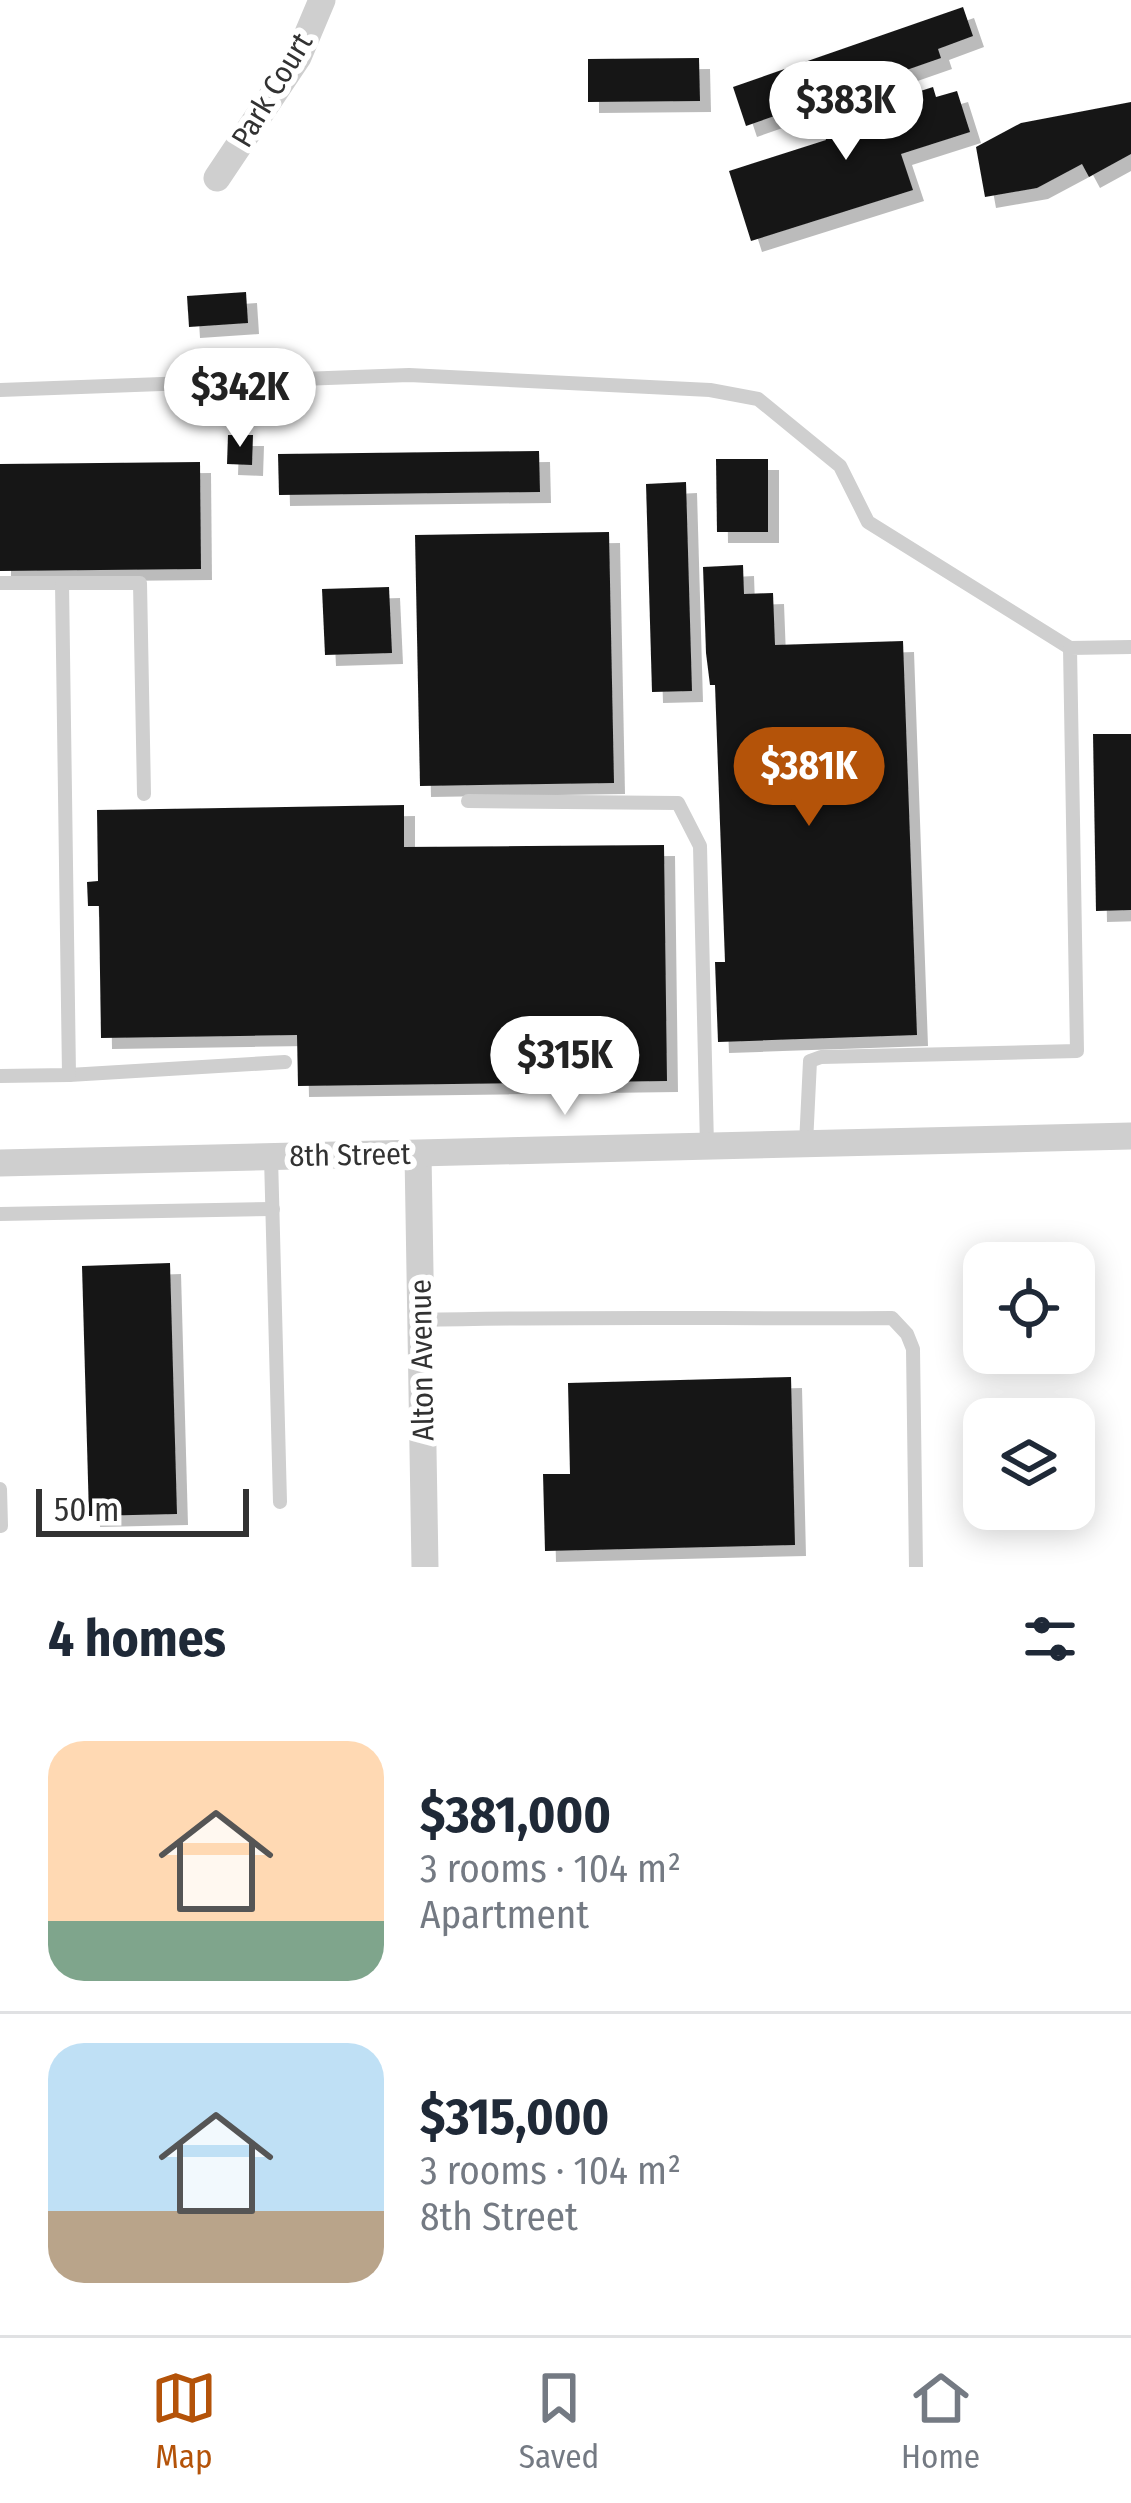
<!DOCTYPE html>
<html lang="en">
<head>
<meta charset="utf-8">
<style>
  :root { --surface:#fff; --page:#f6f6f7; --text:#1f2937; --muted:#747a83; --line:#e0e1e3; --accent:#b45309 }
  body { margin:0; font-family:"Fira Sans Condensed",sans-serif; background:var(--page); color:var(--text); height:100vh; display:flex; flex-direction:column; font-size:45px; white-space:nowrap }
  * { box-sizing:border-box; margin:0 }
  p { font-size:39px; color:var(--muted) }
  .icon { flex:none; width:66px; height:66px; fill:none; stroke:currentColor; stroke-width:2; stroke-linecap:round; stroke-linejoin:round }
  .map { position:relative; height:1567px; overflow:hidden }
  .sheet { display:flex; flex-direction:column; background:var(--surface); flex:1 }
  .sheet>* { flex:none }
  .buttons { position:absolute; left:963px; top:1242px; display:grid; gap:24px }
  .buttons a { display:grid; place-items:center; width:132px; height:132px; border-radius:24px; background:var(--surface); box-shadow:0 6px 30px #0003; font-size:60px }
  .scale { position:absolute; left:36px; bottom:30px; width:213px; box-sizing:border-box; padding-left:12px; border:6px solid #323232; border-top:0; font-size:33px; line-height:42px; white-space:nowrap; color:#323232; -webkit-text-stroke:9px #fff; paint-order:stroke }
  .price { position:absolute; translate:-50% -102px; padding:0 27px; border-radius:42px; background:#fff; color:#222; font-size:39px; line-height:78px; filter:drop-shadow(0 3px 6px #0008) }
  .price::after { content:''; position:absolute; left:50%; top:72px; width:36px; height:27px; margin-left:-18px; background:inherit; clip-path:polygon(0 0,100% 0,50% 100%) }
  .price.current { background:var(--accent); color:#fff }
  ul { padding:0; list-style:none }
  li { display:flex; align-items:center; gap:36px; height:300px; padding:0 48px }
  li+li { border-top:3px solid var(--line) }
  li span { display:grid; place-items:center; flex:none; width:336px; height:240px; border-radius:36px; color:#555 }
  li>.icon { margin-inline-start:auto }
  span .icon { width:144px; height:144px; fill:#fffc; stroke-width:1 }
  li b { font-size:51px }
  h2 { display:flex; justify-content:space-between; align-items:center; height:144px; padding:0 48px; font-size:51px }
  .dock { display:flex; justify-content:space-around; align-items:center; height:168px; border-top:3px solid var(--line); background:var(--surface); font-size:33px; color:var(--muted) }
  .dock a { display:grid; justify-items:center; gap:6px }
  .dock .current { color:var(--accent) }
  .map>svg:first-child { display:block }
</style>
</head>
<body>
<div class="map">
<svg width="1131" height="1567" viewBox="0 0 1131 1567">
  <defs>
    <filter id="shadow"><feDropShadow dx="11" dy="11" stdDeviation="0" flood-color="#0004"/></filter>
  </defs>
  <rect width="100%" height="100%" fill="#fff"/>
  <g fill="#191919" filter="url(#shadow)">
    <path d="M963 7 973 36 938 49 941 58 746 126 733 87Z"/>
    <path d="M699 58 700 101 588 102V59Z"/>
    <path d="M933 87 936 97 957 91 970 132 901 154 913 190 751 241 729 171 826 140 821 123Z"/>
    <path d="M1131 102V154L1089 177 1082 164 1037 188 985 197 976 147 1021 123Z"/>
    <path d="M246 292 248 323 189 327 187 296Z"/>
    <path d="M228 435H253L252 465 227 464Z"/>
    <path d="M539 451 540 492 279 495 278 454Z"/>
    <path d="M716 459H768V532H717Z"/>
    <path d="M200 462 201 569 0 571V464Z"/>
    <path d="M686 482 692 691 652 692 646 484Z"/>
    <path d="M609 532 614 783 420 786 415 535Z"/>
    <path d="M743 565 744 594 773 593 775 645 903 641 917 1035 718 1042 715 962H725L715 685H710L706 653 703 567Z"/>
    <path d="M389 587 392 653 325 655 322 589Z"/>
    <path d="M1093 734H1131V910L1096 911Z"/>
    <path d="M404 805V847L664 845 667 1081 298 1086 297 1035 101 1038 99 906H88L87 882 98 881 97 810Z"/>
    <path d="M170 1263 177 1514 89 1516 82 1266Z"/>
    <path d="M791 1377 795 1545 545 1551 543 1474H570L568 1383Z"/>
  </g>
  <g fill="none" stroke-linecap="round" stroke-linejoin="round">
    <g stroke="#cfcfcf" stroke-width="14">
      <path d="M0 390 409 375 710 390 758 399 840 466 868 522 1070 648"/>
      <path d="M0 583H140L144 794"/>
      <path d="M468 801 678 803 700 846 707 1146"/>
      <path d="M69 1075 285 1062"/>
      <path d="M0 1076 69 1075 62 583"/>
      <path d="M806 1144 810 1061 821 1057 1077 1051 1070 648 1131 647"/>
      <path d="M271 1157 280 1502"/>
      <path d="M0 1214 273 1209"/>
      <path d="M421 1320C578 1316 735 1319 892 1318L907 1334 913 1349 916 1567"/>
      <path d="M0 1489 1 1526"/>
    </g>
    <g stroke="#cfcfcf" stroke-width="27">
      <path d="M217 178 298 57 322 0"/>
      <path d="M418 1154 425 1567"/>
      <path d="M0 1163 1131 1136"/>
    </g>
  </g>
  <g text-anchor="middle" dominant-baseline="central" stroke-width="12" stroke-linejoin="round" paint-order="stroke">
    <g font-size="30" fill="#323232" stroke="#fff">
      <text transform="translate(272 90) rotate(-59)">Park Court</text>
      <text transform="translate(350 1155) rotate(-1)">8th Street</text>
      <text transform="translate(422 1360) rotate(-91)">Alton Avenue</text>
    </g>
  </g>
</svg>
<div class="buttons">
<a><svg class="icon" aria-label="locate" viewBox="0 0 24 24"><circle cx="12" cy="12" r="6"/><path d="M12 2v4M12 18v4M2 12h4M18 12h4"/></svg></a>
<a><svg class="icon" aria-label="layers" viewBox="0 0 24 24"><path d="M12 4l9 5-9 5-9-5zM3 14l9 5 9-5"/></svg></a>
</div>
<div class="scale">50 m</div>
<b class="price" style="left:846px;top:163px">$383K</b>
<b class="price" style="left:240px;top:450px">$342K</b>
<b class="price current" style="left:809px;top:829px">$381K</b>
<b class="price" style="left:565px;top:1118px">$315K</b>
</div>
<section class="sheet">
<h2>4 homes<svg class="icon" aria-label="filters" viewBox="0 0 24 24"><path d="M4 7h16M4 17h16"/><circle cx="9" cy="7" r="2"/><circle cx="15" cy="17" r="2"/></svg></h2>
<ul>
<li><span style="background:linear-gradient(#ffd9b3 75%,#7fa58c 0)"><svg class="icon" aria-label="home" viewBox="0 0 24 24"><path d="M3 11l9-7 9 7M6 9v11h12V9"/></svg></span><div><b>$381,000</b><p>3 rooms · 104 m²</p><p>Apartment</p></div></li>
<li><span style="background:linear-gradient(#bfe0f5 70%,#b9a48a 0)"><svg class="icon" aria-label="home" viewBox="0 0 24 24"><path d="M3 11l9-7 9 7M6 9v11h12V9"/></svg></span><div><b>$315,000</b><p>3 rooms · 104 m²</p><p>8th Street</p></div></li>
</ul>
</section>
<nav class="dock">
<a class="current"><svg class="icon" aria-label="map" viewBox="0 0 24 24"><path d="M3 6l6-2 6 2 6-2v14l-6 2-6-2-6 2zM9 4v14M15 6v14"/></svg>Map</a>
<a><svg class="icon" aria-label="saved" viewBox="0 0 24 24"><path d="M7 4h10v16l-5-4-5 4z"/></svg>Saved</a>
<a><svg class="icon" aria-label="home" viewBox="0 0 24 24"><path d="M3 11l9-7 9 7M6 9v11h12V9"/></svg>Home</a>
</nav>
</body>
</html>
